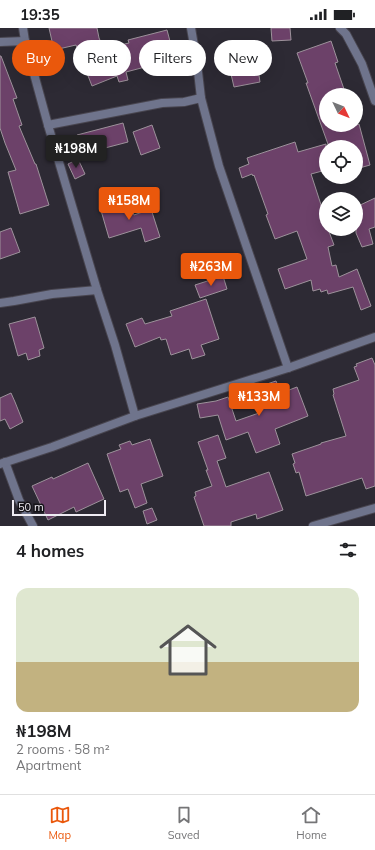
<!DOCTYPE html>
<html lang="en">
<head>
<meta charset="utf-8">
<style>
  :root { --surface:#fff; --page:#f2f2f2; --text:#202124; --muted:#757577; --line:#e0e0e0; --accent:#ea580c }
  body { margin:0; font-family:Mulish,sans-serif; background:var(--page); color:var(--text); height:100vh; display:flex; flex-direction:column; font-size:15px; white-space:nowrap }
  * { box-sizing:border-box; margin:0 }
  p { font-size:13px; color:var(--muted) }
  .icon { flex:none; width:22px; height:22px; fill:none; stroke:currentColor; stroke-width:2; stroke-linecap:round; stroke-linejoin:round }
  .map { position:relative; height:498px; overflow:hidden }
  .panel { display:flex; flex-direction:column; background:var(--surface); flex:1 }
  .panel>* { flex:none }
  .guide { position:absolute; left:12px; top:12px; width:351px; height:36px; display:flex; gap:8px }
  .needle { width:26px; rotate:133deg }
  .tools { position:absolute; left:319px; top:60px; display:grid; gap:8px }
  .tools a { display:grid; place-items:center; width:44px; height:44px; border-radius:50%; background:var(--surface); box-shadow:0 4px 16px #0002; font-size:20px }
  .scale { position:absolute; left:12px; bottom:10px; width:94px; box-sizing:border-box; padding-left:4px; border:2px solid #efecf3; border-top:0; font-size:11px; line-height:14px; white-space:nowrap; color:#efecf3; -webkit-text-stroke:3px #151318; paint-order:stroke }
  .price { position:absolute; translate:-50% -34px; padding:0 9px; border-radius:4px; background:var(--accent); color:#fff; font-size:13px; line-height:26px; filter:drop-shadow(0 1px 2px #0008) }
  .price::after { content:''; position:absolute; left:50%; top:24px; width:12px; height:9px; margin-left:-6px; background:inherit; clip-path:polygon(0 0,100% 0,50% 100%) }
  .price.active { background:#222; color:#fff }
  ul { padding:0; list-style:none }
  li { display:grid; align-content:center; gap:8px; height:212px; padding:0 16px }
  li+li { border-top:1px solid var(--line) }
  li span { display:grid; place-items:center; height:124px; border-radius:12px; color:#555 }
  li>.icon { margin-inline-start:auto }
  span .icon { width:72px; height:72px; fill:#fffc; stroke-width:1 }
  li b { font-size:17px }
  h2 { display:flex; justify-content:space-between; align-items:center; height:48px; padding:0 16px; font-size:17px }
  .chip { padding:0 14px; border-radius:18px; background:var(--surface); box-shadow:0 4px 16px #0002; font-size:14px; line-height:36px }
  .chip.active { background:var(--accent); color:#fff }
  .status { display:flex; justify-content:space-between; align-items:center; height:28px; padding:0 20px; background:var(--surface); direction:ltr }
  .status svg { height:11px; fill:currentColor }
  .tabs { display:flex; justify-content:space-around; align-items:center; height:56px; border-top:1px solid var(--line); background:var(--surface); font-size:11px; color:var(--muted) }
  .tabs a { display:grid; justify-items:center; gap:2px }
  .tabs .active { color:var(--accent) }
  .map>svg:first-child { display:block }
</style>
</head>
<body>
<div class="status"><b>19:35</b><svg viewBox="0 0 49 12"><path d="M0 12V9h3v3zM5 12V6h3v6zM10 12V3h3v9zM15 12V0h3v12zM26 1h20v11H26zM47 4h2v5h-2z"/></svg></div>
<div class="map">
<svg width="375" height="498" viewBox="0 0 375 498">
  <rect width="100%" height="100%" fill="#2d2a34"/>
  <g fill="#6c4169" stroke="#9d929b">
    <path d="M49 0H97L99 10 104 21 129 15 128 12 167 2 171 17 161 20 164 34 126 44 128 52 119 54 117 48 92 58 76 17 54 22Z"/>
    <path d="M271 0H290L291 12 272 13Z"/>
    <path d="M331 13 338 34 335 35 346 67H326V97H356L359 96 370 137 356 141V119H329L306 55H308L297 25Z"/>
    <path d="M0 28H1L17 70 13 71 22 97 19 98 35 136H36L49 177 20 186 8 144 16 142 5 115 0 100Z"/>
    <path d="M260 28 262 40 258 41 260 54 234 59 231 46H228L225 35Z"/>
    <path d="M123 95 128 114 82 126 77 107Z"/>
    <path d="M152 97 160 120 141 127 133 104Z"/>
    <path d="M295 114 298 124 326 116V142L311 146 324 186V187L326 194V201H328L334 217 328 219 332 238 336 237 339 249 357 241 371 278 361 282 353 259 328 266 327 262 321 264 320 261 313 263 311 252 285 261 278 241 307 231 297 203 275 211 266 187 268 186 254 147 253 148 252 146 242 150 239 140 249 136 247 130Z"/>
    <path d="M78 131 85 146 75 151 68 136Z"/>
    <path d="M375 170V199L369 201 373 216 362 219 356 205V179Z"/>
    <path d="M129 171 134 187 151 181 160 209 145 214 141 200 109 210 100 179Z"/>
    <path d="M11 200 20 224 0 231V204Z"/>
    <path d="M223 248 227 261 200 270 195 257Z"/>
    <path d="M206 271 219 311 201 317 205 327 192 331 189 321 171 327 166 311 161 312 160 309 135 319 126 296 142 290 145 296 172 288 170 283Z"/>
    <path d="M35 289 44 320 39 322 40 328 28 332 26 325 18 328 9 296Z"/>
    <path d="M372 330 375 337V458L366 461 362 450 306 468 299 444 296 445 293 436 295 435 292 426 321 416V415L346 408 333 367 334 366 333 361 359 352 354 339 357 338 356 336Z"/>
    <path d="M276 353 281 365 297 359 308 388 275 401 280 416 256 425 248 404 226 412 218 387 200 390 197 376 216 373 228 369 236 393 259 385 257 380 274 374 267 356Z"/>
    <path d="M11 365 15 374 23 394 10 401 5 391 0 393V370Z"/>
    <path d="M218 407 226 430 217 433 226 459 269 444 283 482 257 491 256 486 231 494V498H204L194 469 196 468 195 464 212 458 206 442H208L198 414Z"/>
    <path d="M150 411 163 448 141 456 147 475 135 480 128 461 120 464 107 426 121 421 119 417 130 413 132 417Z"/>
    <path d="M88 435 104 471 76 484 74 479 48 492 32 458 52 449 53 451Z"/>
    <path d="M152 480 157 492 147 496 143 483Z"/>
  </g>
  <g fill="none" stroke-linecap="round" stroke-linejoin="round">
    <defs>
      <g id="street">
        <path d="M23 0 25 13 48 97 97 262 115 317 135 388"/>
        <path d="M191 0 197 35 201 70 219 138 288 340"/>
        <path d="M340 0 346 6 362 36 375 73"/>
        <path d="M0 14 25 13"/>
        <path d="M48 97 162 75 184 74 201 70"/>
        <path d="M0 275 14 273 52 266 97 262"/>
        <path d="M5 434 19 472 33 498"/>
        <path d="M0 436 52 419 135 388 288 340 375 309"/>
        <path d="M313 498 375 480"/>
      </g>
    </defs>
    <use href="#street" stroke="#48454f" stroke-width="10"/>
    <use href="#street" stroke="#6f748c" stroke-width="8"/>
  </g>
</svg>
<div class="tools">
<a><svg class="needle" viewBox="-14 -14 28 28"><path d="M0-13l5 13h-10z" fill="#e53935"/><path d="M0 13l5-13h-10z" fill="#757577"/></svg></a>
<a><svg class="icon" aria-label="locate" viewBox="0 0 24 24"><circle cx="12" cy="12" r="6"/><path d="M12 2v4M12 18v4M2 12h4M18 12h4"/></svg></a>
<a><svg class="icon" aria-label="layers" viewBox="0 0 24 24"><path d="M12 4l9 5-9 5-9-5zM3 14l9 5 9-5"/></svg></a>
</div>
<div class="scale">50 m</div>
<b class="price active" style="left:76px;top:141px">₦198M</b>
<b class="price" style="left:129px;top:193px">₦158M</b>
<b class="price" style="left:211px;top:259px">₦263M</b>
<b class="price" style="left:259px;top:389px">₦133M</b>
<div class="guide">
<a class="chip active">Buy</a>
<a class="chip">Rent</a>
<a class="chip">Filters</a>
<a class="chip">New</a>
</div>
</div>
<section class="panel">
<h2>4 homes<svg class="icon" aria-label="filters" viewBox="0 0 24 24"><path d="M4 7h16M4 17h16"/><circle cx="9" cy="7" r="2"/><circle cx="15" cy="17" r="2"/></svg></h2>
<ul>
<li><span style="background:linear-gradient(#dfe7d0 60%,#c2b280 0)"><svg class="icon" aria-label="home" viewBox="0 0 24 24"><path d="M3 11l9-7 9 7M6 9v11h12V9"/></svg></span><div><b>₦198M</b><p>2 rooms · 58 m²</p><p>Apartment</p></div></li>
</ul>
</section>
<nav class="tabs">
<a class="active"><svg class="icon" aria-label="map" viewBox="0 0 24 24"><path d="M3 6l6-2 6 2 6-2v14l-6 2-6-2-6 2zM9 4v14M15 6v14"/></svg>Map</a>
<a><svg class="icon" aria-label="saved" viewBox="0 0 24 24"><path d="M7 4h10v16l-5-4-5 4z"/></svg>Saved</a>
<a><svg class="icon" aria-label="home" viewBox="0 0 24 24"><path d="M3 11l9-7 9 7M6 9v11h12V9"/></svg>Home</a>
</nav>
</body>
</html>
